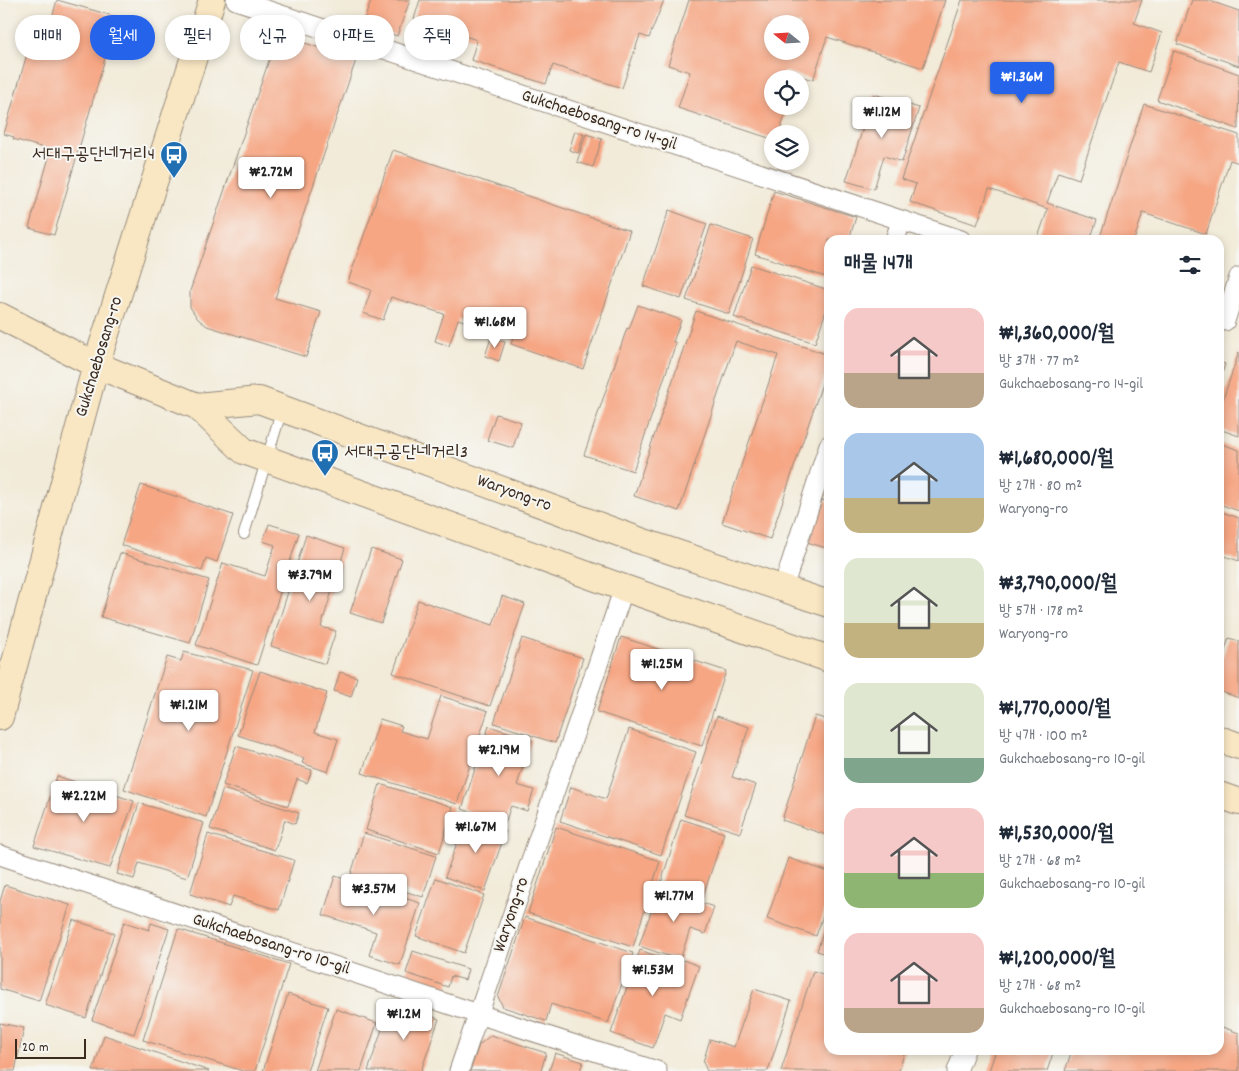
<!DOCTYPE html>
<html lang="ko">
<head>
<meta charset="utf-8">
<style>
  :root { --surface:#fff; --page:#f2f2f3; --text:#1f2937; --muted:#747a83; --accent:#2563eb }
  body { margin:0; font-family:Dekko,"Poor Story",sans-serif; background:var(--page); color:var(--text); height:100vh; display:flex; flex-direction:column; font-size:19px; white-space:nowrap }
  * { box-sizing:border-box; margin:0 }
  p { font-size:16px; color:var(--muted) }
  .icon { flex:none; width:28px; height:28px; fill:none; stroke:currentColor; stroke-width:2; stroke-linecap:round; stroke-linejoin:round }
  .map { position:relative; flex:1; overflow:hidden }
  .details { position:absolute; left:824px; top:235px; width:400px; height:820px; display:flex; flex-direction:column; background:var(--surface); border-radius:15px; box-shadow:0 2px 8px #0003 }
  .details>* { flex:none }
  .guide { position:absolute; left:15px; top:15px; width:475px; height:45px; display:flex; gap:10px }
  .needle { width:32px; rotate:288deg }
  .controls { position:absolute; left:764px; top:15px; display:grid; gap:10px }
  .controls a { display:grid; place-items:center; width:45px; height:45px; border-radius:50%; background:var(--surface); box-shadow:0 2px 8px #0003; font-size:25px }
  .scale { position:absolute; left:15px; bottom:12px; width:71px; box-sizing:border-box; padding-left:5px; border:2px solid #3b2a1e; border-top:0; font-size:14px; line-height:18px; white-space:nowrap; color:#3b2a1e; -webkit-text-stroke:4px #f6f6f2; paint-order:stroke }
  .price { position:absolute; translate:-50% -42px; padding:0 11px; border-radius:5px; background:#fff; color:#222; font-size:16px; line-height:32px; filter:drop-shadow(0 1px 2px #0008) }
  .price::after { content:''; position:absolute; left:50%; top:30px; width:15px; height:11px; margin-left:-8px; background:inherit; clip-path:polygon(0 0,100% 0,50% 100%) }
  .price.on { background:var(--accent); color:#fff }
  ul { padding:0; list-style:none }
  li { display:flex; align-items:center; gap:15px; height:125px; padding:0 20px }
  li span { display:grid; place-items:center; flex:none; width:140px; height:100px; border-radius:15px; color:#555 }
  li>.icon { margin-inline-start:auto }
  span .icon { width:60px; height:60px; fill:#fffc; stroke-width:1 }
  li b { font-size:21px }
  h2 { display:flex; justify-content:space-between; align-items:center; height:60px; padding:0 20px; font-size:21px }
  .pill { padding:0 18px; border-radius:22px; background:var(--surface); box-shadow:0 2px 8px #0003; font-size:18px; line-height:45px }
  .pill.on { background:var(--accent); color:#fff }
  .map>svg:first-child { display:block }
</style>
</head>
<body>
<div class="map">
<svg width="1239" height="1071" viewBox="0 0 1239 1071">
  <rect width="100%" height="100%" fill="#f6f6f2"/>
  <filter id="ink" filterUnits="userSpaceOnUse"><feTurbulence type="fractalNoise" baseFrequency=".02" numOctaves="2"/><feDisplacementMap in="SourceGraphic" scale="10" xChannelSelector="R" yChannelSelector="G"/><feConvolveMatrix kernelMatrix="1 2 1 2 8 2 1 2 1" color-interpolation-filters="sRGB"/></filter>
  <filter id="wash" filterUnits="userSpaceOnUse"><feTurbulence type="fractalNoise" baseFrequency=".0096" numOctaves="4" result="noise"/><feDisplacementMap in="SourceGraphic" scale="20" xChannelSelector="R" yChannelSelector="G"/><feGaussianBlur stdDeviation="1.12" result="paint"/><feColorMatrix in="noise" values="0 0 0 0 0 0 0 0 0 0 0 0 0 0 0 0 0 1.4 0 .05"/><feComposite in="paint" operator="in"/></filter>
  <g filter="url(#wash)">
    <rect width="100%" height="100%" fill="#f2ebd9"/>
    <g id="blocks">
      <g fill="#f6a683" fill-rule="evenodd">
        <path d="M57 0 117 17 54 235 29 228 51 150 13 139 14 137 4 134 31 40 45 44Z"/>
        <path d="M371 0H410L397 36 363 24Z"/>
        <path d="M420 0H664L649 38 640 35 622 88 553 65 546 84 471 60 477 40 414 19Z"/>
        <path d="M689 0H945L923 68 827 37 813 80 784 71 782 79H772V106H788L779 134H772V139L678 108 690 72 668 65ZM772 24H800V51H772Z"/>
        <path d="M962 0H1142L1134 23 1162 33 1149 72 1119 62 1079 179 1058 172 1047 203 1097 220 1090 240H1037L1048 209 989 189 977 225 910 202 916 184 901 179Z"/>
        <path d="M1192 0H1207L1239 11V66L1177 44Z"/>
        <path d="M278 34 356 60 275 298 321 312 306 357 207 326 198 319 190 307V291Z"/>
        <path d="M1174 51 1239 74 1238 129 1157 100Z"/>
        <path d="M874 94 919 108 902 162 884 156 874 189 846 181Z"/>
        <path d="M1144 104 1239 135V163L1230 160 1206 234 1143 213 1134 240H1099Z"/>
        <path d="M575 131 584 134 578 153 569 150Z"/>
        <path d="M586 134 602 139 593 167 577 162Z"/>
        <path d="M393 150 630 231 583 369 511 344 513 338 458 319 449 346 435 341 444 314 391 297 383 320 363 313 371 290 348 282Z"/>
        <path d="M774 191 856 217 849 240H829V278L755 254Z"/>
        <path d="M669 210 707 224 681 299 643 286Z"/>
        <path d="M711 225 753 239 729 314 686 300Z"/>
        <path d="M751 265 829 290V302L815 343 734 317Z"/>
        <path d="M638 305 681 320 673 342 676 343 633 471 584 455 627 328 629 329Z"/>
        <path d="M696 311 829 355V363L770 539 722 523 778 355 736 341 679 511 634 496Z"/>
        <path d="M491 338 505 342 499 361 485 356Z"/>
        <path d="M1239 352V436L1219 429V411Z"/>
        <path d="M1219 362 1225 364 1219 384Z"/>
        <path d="M496 414 521 422 513 448 487 440Z"/>
        <path d="M1219 443 1239 450V511L1219 504Z"/>
        <path d="M141 485 233 515 217 562 206 558 202 571 121 545Z"/>
        <path d="M822 500 829 502V549L807 542Z"/>
        <path d="M1219 511 1239 518V561L1219 554Z"/>
        <path d="M269 524 299 533 257 665 196 645 223 563 265 576 275 545 263 541Z"/>
        <path d="M306 535 345 548 321 627 336 631 325 664 271 646Z"/>
        <path d="M371 549 402 559 381 623 350 613Z"/>
        <path d="M120 553 209 580 190 643 101 617Z"/>
        <path d="M502 596 525 604 490 706 393 673 418 600 493 625Z"/>
        <path d="M621 637 726 671 702 746 597 712Z"/>
        <path d="M522 638 583 658 555 743 494 723Z"/>
        <path d="M1229 638 1239 641V698L1219 691V658L1222 659Z"/>
        <path d="M184 652 253 670 206 817 124 789 167 657 181 661Z"/>
        <path d="M260 671 327 693 315 732 338 739 328 772 302 763 304 758 238 735Z"/>
        <path d="M340 672 357 677 351 697 334 691Z"/>
        <path d="M441 696 488 711 457 804 362 773 380 719 402 726 400 731 427 739Z"/>
        <path d="M717 716 749 727 732 777 756 785 740 833 684 815Z"/>
        <path d="M815 716 829 720V836L782 820Z"/>
        <path d="M489 726 532 740 517 785 534 790 527 811 511 806 505 823 462 809Z"/>
        <path d="M629 729 696 752 661 855 560 821 571 787 606 799Z"/>
        <path d="M236 746 312 770 307 783 297 779 288 806 223 785Z"/>
        <path d="M57 776 134 801 110 868 34 846Z"/>
        <path d="M380 784 453 807 439 853 366 830Z"/>
        <path d="M223 789 299 813 295 824 285 820 275 850 210 829Z"/>
        <path d="M139 803 204 823 187 878 139 863 134 879 117 874Z"/>
        <path d="M466 817 506 831 485 891 445 877Z"/>
        <path d="M681 819 724 833 702 899 660 886Z"/>
        <path d="M556 827 660 861 633 947 528 913Z"/>
        <path d="M364 833 436 856 423 897 351 874Z"/>
        <path d="M208 834 294 860 279 910 233 896 229 907 190 894Z"/>
        <path d="M788 858 829 872V898L816 936 767 919Z"/>
        <path d="M335 876 420 903 400 965 369 955 376 932 323 915Z"/>
        <path d="M436 878 484 895 464 953 416 936Z"/>
        <path d="M5 885 70 905 39 1001 0 989V901Z"/>
        <path d="M659 889 714 907 705 934 690 929 680 960 639 946Z"/>
        <path d="M525 917 633 953 608 1023 551 1004 546 1021 503 1007 498 997Z"/>
        <path d="M828 917H829V955L817 951Z"/>
        <path d="M73 920 114 933 86 1018 45 1005Z"/>
        <path d="M124 922 149 930 151 923 169 929 134 1034 92 1020Z"/>
        <path d="M178 929 289 964 255 1071H243L143 1040Z"/>
        <path d="M640 950 681 965 683 960 699 966 680 1019 665 1013 653 1048 611 1033Z"/>
        <path d="M413 951 468 969 465 980 451 976 448 987 406 973Z"/>
        <path d="M813 971 829 976V1050H905L899 1071H781Z"/>
        <path d="M754 989 791 1001 768 1071H707L703 1062 710 1039 734 1047Z"/>
        <path d="M288 994 328 1007 307 1071H263Z"/>
        <path d="M391 1003 439 1019 421 1071H368Z"/>
        <path d="M336 1009 377 1023 361 1071H315Z"/>
        <path d="M0 1023 24 1028 15 1071H0Z"/>
        <path d="M1219 1026 1239 1033V1071H1065L1072 1050H1219Z"/>
        <path d="M104 1035 209 1071H93Z"/>
        <path d="M491 1035 546 1053 541 1071H470L479 1045Z"/>
        <path d="M996 1050H1054L1047 1071H989Z"/>
        <path d="M555 1053 583 1062 580 1071H549Z"/>
      </g>
    </g>
  </g>
  <g filter="url(#ink)">
    <use href="#blocks" fill-opacity="0" stroke="#968a7c" stroke-width="1"/>
    <g fill="none" stroke-linecap="round" stroke-linejoin="round">
      <defs>
        <path id="service" d="M244 534 282 409"/>
        <g id="minor">
          <path d="M236 0 961 240"/>
          <path d="M895 240 901 221"/>
          <path d="M1225 321 1239 277"/>
          <path d="M783 588 829 445"/>
          <path d="M0 855 478 1014 657 1071"/>
          <path d="M459 1071 624 588"/>
          <path d="M957 1071 965 1050"/>
        </g>
        <g id="secondary">
          <path d="M0 316 96 365 197 406 244 451 624 588 829 659"/>
          <path d="M197 406 259 400 638 540 829 604"/>
          <path d="M0 717 96 365 212 0"/>
          <path d="M1219 739 1239 746"/>
          <path d="M1219 795 1239 802"/>
        </g>
      </defs>
      <use href="#service" stroke="#968a7c" stroke-width="12"/>
      <use href="#minor" stroke="#968a7c" stroke-width="21"/>
      <use href="#secondary" stroke="#968a7c" stroke-width="28"/>
      <use href="#service" stroke="#fff" stroke-width="10"/>
      <use href="#minor" stroke="#fff" stroke-width="19"/>
      <use href="#secondary" stroke="#f9e7c3" stroke-width="26"/>
    </g>
  </g>
  <defs>
    <symbol id="bus-pin" viewBox="-11 -11 22 30"><path d="M0 17L-7.5 6A9.5 9.5 0 1 1 7.5 6Z" fill="#1f6fb2" stroke="#f6f6f2"/><path d="M-5-6H5V4H4V6H2V4H-2V6H-4V4H-5ZM-3.5-4V0h7V-4ZM-3.5 1.2v1.5H-2V1.2ZM2 1.2v1.5H3.5V1.2Z" fill="#fff"/></symbol>
  </defs>
  <g fill-rule="evenodd">
    <use href="#bus-pin" x="158" y="139" width="32" height="43"/>
    <use href="#bus-pin" x="309" y="437" width="32" height="43"/>
  </g>
  <g text-anchor="middle" dominant-baseline="central" stroke-width="4" stroke-linejoin="round" paint-order="stroke">
    <g font-size="18" fill="#3b2a1e" stroke="#f6f6f2">
      <text transform="translate(599 121) rotate(18)">Gukchaebosang-ro 14-gil</text>
      <text transform="translate(100 357) rotate(-73)">Gukchaebosang-ro</text>
      <text transform="translate(514 494) rotate(20)">Waryong-ro</text>
      <text transform="translate(512 915) rotate(-71)">Waryong-ro</text>
      <text transform="translate(271 945) rotate(18)">Gukchaebosang-ro 10-gil</text>
    </g>
    <g font-size="18" fill="#3b2a1e" stroke="#f6f6f2" text-anchor="end">
      <text x="155" y="155">서대구공단네거리4</text>
      <text x="344" y="453" text-anchor="start">서대구공단네거리3</text>
    </g>
  </g>
</svg>
<div class="controls">
<a><svg class="needle" viewBox="-14 -14 28 28"><path d="M0-13l5 13h-10z" fill="#e53935"/><path d="M0 13l5-13h-10z" fill="#747a83"/></svg></a>
<a><svg class="icon" aria-label="locate" viewBox="0 0 24 24"><circle cx="12" cy="12" r="6"/><path d="M12 2v4M12 18v4M2 12h4M18 12h4"/></svg></a>
<a><svg class="icon" aria-label="layers" viewBox="0 0 24 24"><path d="M12 4l9 5-9 5-9-5zM3 14l9 5 9-5"/></svg></a>
</div>
<div class="scale">20 m</div>
<b class="price on" style="left:1022px;top:104px">₩1.36M</b>
<b class="price" style="left:882px;top:139px">₩1.12M</b>
<b class="price" style="left:271px;top:199px">₩2.72M</b>
<b class="price" style="left:495px;top:349px">₩1.68M</b>
<b class="price" style="left:310px;top:602px">₩3.79M</b>
<b class="price" style="left:662px;top:691px">₩1.25M</b>
<b class="price" style="left:189px;top:732px">₩1.21M</b>
<b class="price" style="left:499px;top:777px">₩2.19M</b>
<b class="price" style="left:84px;top:823px">₩2.22M</b>
<b class="price" style="left:476px;top:854px">₩1.67M</b>
<b class="price" style="left:374px;top:916px">₩3.57M</b>
<b class="price" style="left:674px;top:923px">₩1.77M</b>
<b class="price" style="left:653px;top:997px">₩1.53M</b>
<b class="price" style="left:404px;top:1041px">₩1.2M</b>
<div class="guide">
<a class="pill">매매</a>
<a class="pill on">월세</a>
<a class="pill">필터</a>
<a class="pill">신규</a>
<a class="pill">아파트</a>
<a class="pill">주택</a>
</div>
<section class="details">
<h2>매물 14개<svg class="icon" aria-label="filters" viewBox="0 0 24 24"><path d="M4 7h16M4 17h16"/><circle cx="9" cy="7" r="2"/><circle cx="15" cy="17" r="2"/></svg></h2>
<ul>
<li><span style="background:linear-gradient(#f6c9c9 65%,#b9a48a 0)"><svg class="icon" aria-label="home" viewBox="0 0 24 24"><path d="M3 11l9-7 9 7M6 9v11h12V9"/></svg></span><div><b>₩1,360,000/월</b><p>방 3개 · 77 m²</p><p>Gukchaebosang-ro 14-gil</p></div></li>
<li><span style="background:linear-gradient(#a9c7e8 65%,#c2b280 0)"><svg class="icon" aria-label="home" viewBox="0 0 24 24"><path d="M3 11l9-7 9 7M6 9v11h12V9"/></svg></span><div><b>₩1,680,000/월</b><p>방 2개 · 80 m²</p><p>Waryong-ro</p></div></li>
<li><span style="background:linear-gradient(#dfe7d0 65%,#c2b280 0)"><svg class="icon" aria-label="home" viewBox="0 0 24 24"><path d="M3 11l9-7 9 7M6 9v11h12V9"/></svg></span><div><b>₩3,790,000/월</b><p>방 5개 · 178 m²</p><p>Waryong-ro</p></div></li>
<li><span style="background:linear-gradient(#dfe7d0 75%,#7fa58c 0)"><svg class="icon" aria-label="home" viewBox="0 0 24 24"><path d="M3 11l9-7 9 7M6 9v11h12V9"/></svg></span><div><b>₩1,770,000/월</b><p>방 4개 · 100 m²</p><p>Gukchaebosang-ro 10-gil</p></div></li>
<li><span style="background:linear-gradient(#f6c9c9 65%,#8fb573 0)"><svg class="icon" aria-label="home" viewBox="0 0 24 24"><path d="M3 11l9-7 9 7M6 9v11h12V9"/></svg></span><div><b>₩1,530,000/월</b><p>방 2개 · 68 m²</p><p>Gukchaebosang-ro 10-gil</p></div></li>
<li><span style="background:linear-gradient(#f6c9c9 75%,#b9a48a 0)"><svg class="icon" aria-label="home" viewBox="0 0 24 24"><path d="M3 11l9-7 9 7M6 9v11h12V9"/></svg></span><div><b>₩1,200,000/월</b><p>방 2개 · 68 m²</p><p>Gukchaebosang-ro 10-gil</p></div></li>
</ul>
</section>
</div>
</body>
</html>
